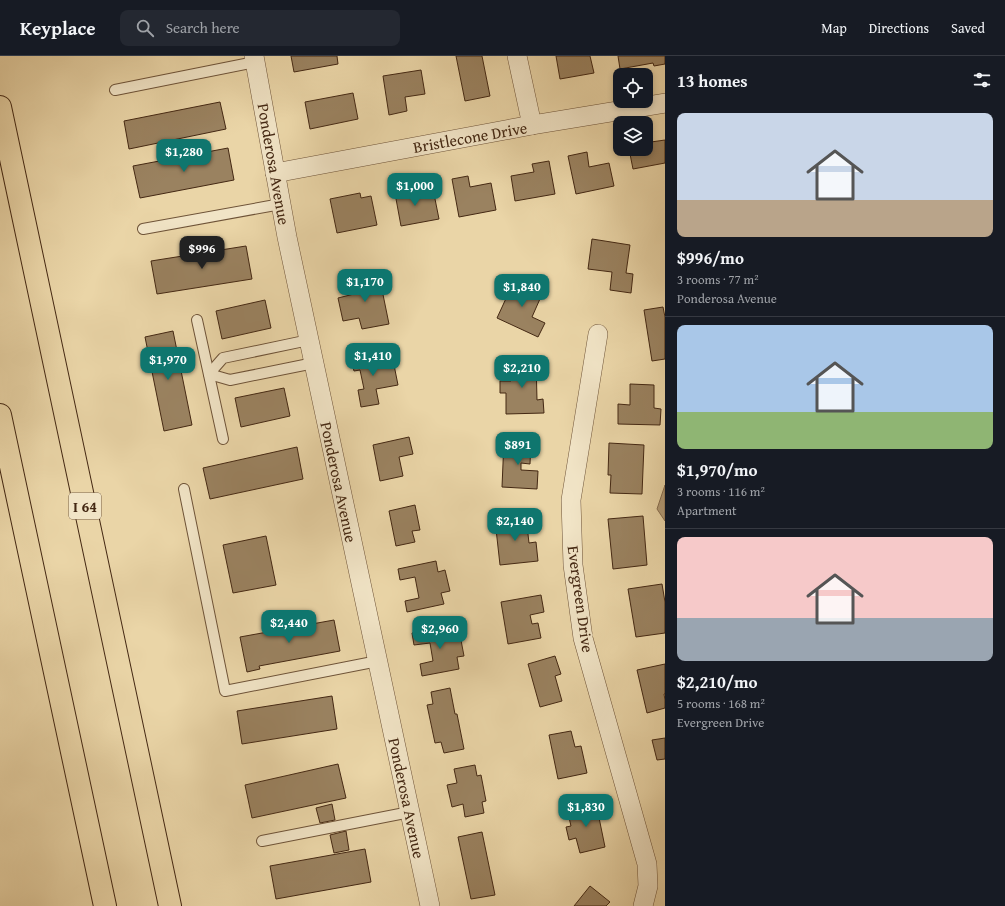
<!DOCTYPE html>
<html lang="en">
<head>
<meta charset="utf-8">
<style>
  :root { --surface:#171b24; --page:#242831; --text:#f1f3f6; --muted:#9ea1a6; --line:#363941; --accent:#0f766e }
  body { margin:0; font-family:"Gentium Book Plus",serif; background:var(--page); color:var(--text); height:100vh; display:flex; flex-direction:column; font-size:15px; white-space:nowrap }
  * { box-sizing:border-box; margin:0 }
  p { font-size:13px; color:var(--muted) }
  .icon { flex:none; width:22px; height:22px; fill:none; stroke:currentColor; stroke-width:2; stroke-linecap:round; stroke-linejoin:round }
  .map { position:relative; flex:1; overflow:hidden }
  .sheet { display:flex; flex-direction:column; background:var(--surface); width:340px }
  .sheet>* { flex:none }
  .tools { position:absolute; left:613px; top:12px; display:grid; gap:8px }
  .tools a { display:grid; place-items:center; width:40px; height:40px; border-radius:8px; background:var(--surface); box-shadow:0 2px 6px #0003; font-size:20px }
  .price { position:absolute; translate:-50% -34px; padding:0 9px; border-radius:8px; background:var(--accent); color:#fff; font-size:13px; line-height:26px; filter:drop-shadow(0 1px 2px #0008) }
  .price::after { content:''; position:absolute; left:50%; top:24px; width:12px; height:9px; margin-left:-6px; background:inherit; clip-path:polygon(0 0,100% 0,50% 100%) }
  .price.on { background:#222; color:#fff }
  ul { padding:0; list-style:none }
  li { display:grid; align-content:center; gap:8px; height:212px; padding:0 12px }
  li+li { border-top:1px solid var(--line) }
  li span { display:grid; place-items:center; height:124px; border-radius:8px; color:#555 }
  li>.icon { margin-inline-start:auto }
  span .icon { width:72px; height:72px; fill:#fffc; stroke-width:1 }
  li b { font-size:17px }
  h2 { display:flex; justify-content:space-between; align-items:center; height:48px; padding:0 12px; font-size:17px }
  header { display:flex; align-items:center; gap:24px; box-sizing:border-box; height:56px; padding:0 20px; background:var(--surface); border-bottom:1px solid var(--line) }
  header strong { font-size:19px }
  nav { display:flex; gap:22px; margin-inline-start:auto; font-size:14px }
  .search { width:280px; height:36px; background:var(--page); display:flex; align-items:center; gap:10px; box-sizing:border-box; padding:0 14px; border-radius:8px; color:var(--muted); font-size:15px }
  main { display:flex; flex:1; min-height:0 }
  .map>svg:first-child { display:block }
</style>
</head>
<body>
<header>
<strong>Keyplace</strong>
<div class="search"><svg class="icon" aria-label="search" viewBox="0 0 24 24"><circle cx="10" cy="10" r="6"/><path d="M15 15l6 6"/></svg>Search here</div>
<nav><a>Map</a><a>Directions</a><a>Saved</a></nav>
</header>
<main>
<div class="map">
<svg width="665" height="850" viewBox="0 0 665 850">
  <rect width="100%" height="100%" fill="#ead5a7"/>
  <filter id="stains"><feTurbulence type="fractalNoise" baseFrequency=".005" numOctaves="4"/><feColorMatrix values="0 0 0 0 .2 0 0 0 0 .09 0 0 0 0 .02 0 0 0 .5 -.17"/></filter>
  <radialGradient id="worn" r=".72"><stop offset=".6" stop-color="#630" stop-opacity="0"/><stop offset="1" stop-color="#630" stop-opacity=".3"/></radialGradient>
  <path fill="#b29a75" stroke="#866c4e" d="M665 429V465L657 453Z"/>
  <g fill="#9a8260" stroke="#442813">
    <path d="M291 0H337L338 8 294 16Z"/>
    <path d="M456 0H482L490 40 465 45Z"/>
    <path d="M556 0H590L594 17 560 23Z"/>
    <path d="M618 0H665V8L654 10 653 7 620 13Z"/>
    <path d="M421 14 425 38 405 41 407 55 389 59 383 20Z"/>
    <path d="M353 37 358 63 310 73 305 46Z"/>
    <path d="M220 46 226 73 129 93 124 65Z"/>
    <path d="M665 84V107L633 113 629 93H646V90L652 89 651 86Z"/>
    <path d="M228 92 234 124 140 142 133 110Z"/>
    <path d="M587 96 589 111 609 107 614 130 576 138 568 100Z"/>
    <path d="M549 105 555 138 515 145 511 120 534 116 532 108Z"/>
    <path d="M468 120 470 131 491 127 496 154 459 161 452 123Z"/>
    <path d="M411 128 413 141 434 138 439 163 401 170 394 132Z"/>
    <path d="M360 137 361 142 371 140 377 169 337 177 330 143Z"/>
    <path d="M592 183 630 189 626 217 633 218 631 237 610 234 612 216 588 213Z"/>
    <path d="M246 190 252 223 157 238 151 205Z"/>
    <path d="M379 219 389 268 362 273 359 262 343 265 338 242 354 238 351 225Z"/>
    <path d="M515 223 543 236 532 261 545 267 538 281 497 262Z"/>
    <path d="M265 244 271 272 222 283 216 255Z"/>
    <path d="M663 251 665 261V303L652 305 644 254Z"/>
    <path d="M173 275 192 369 164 375 145 281Z"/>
    <path d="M368 294 371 308 393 304 398 329 376 333 379 348 361 351 358 334 364 333 360 314 354 315 350 298Z"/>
    <path d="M536 304 537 344 543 343 544 357 506 358V337H500V325H511V305Z"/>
    <path d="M630 328 654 329V352L661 353 660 369 618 368V348L630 349Z"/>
    <path d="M284 332 290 360 241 371 235 342Z"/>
    <path d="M409 381 413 398 399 401 403 420 380 425 373 389Z"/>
    <path d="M504 384 531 385 530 408 521 407V414L538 415 537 433 502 431Z"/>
    <path d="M609 387 644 389 642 438 610 437 611 419H608Z"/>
    <path d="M297 391 303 423 210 443 203 412Z"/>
    <path d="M415 449 420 474 412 475 415 486 396 490 389 455Z"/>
    <path d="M643 460 647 509 613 513 608 463Z"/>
    <path d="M526 461 529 487 536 486 538 505 500 509 495 464Z"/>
    <path d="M266 480 276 529 233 537 223 489Z"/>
    <path d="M436 505 438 516 445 514 450 535 441 537 444 548 407 556 405 545 419 542 415 521 400 524 398 513Z"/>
    <path d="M662 528 665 546V577L636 581 628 533Z"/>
    <path d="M541 539 544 556 530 559 532 568 538 567 541 582 508 588 501 546Z"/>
    <path d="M334 564 340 595 259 610 260 613 247 616 240 581Z"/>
    <path d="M450 570 452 581 460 579 464 600 457 601 459 613 422 620 420 608 433 605 430 587 414 589 412 577Z"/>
    <path d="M555 600 561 618 555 620 562 645 540 651 528 608Z"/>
    <path d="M665 608V638H664L665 644V652L647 657 637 614Z"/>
    <path d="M450 632 455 658H457L464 693 444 697 441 686 435 687 427 649 433 648 431 636Z"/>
    <path d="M332 640 337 673 242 688 237 655Z"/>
    <path d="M571 675 575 691 581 690 587 717 558 723 549 679Z"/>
    <path d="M665 682V703L657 704 652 684Z"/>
    <path d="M338 708 346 742 252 762 245 729Z"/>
    <path d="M475 709 477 720 481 719 486 745 482 746 484 757 465 761 463 748 452 751 447 729 457 727 454 713Z"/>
    <path d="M596 747 605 791 580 797 576 782 569 784 566 771 571 770 567 753Z"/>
    <path d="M332 748 335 764 320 767 316 752Z"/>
    <path d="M346 775 349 794 334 797 330 779Z"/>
    <path d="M482 776 495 839 471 843 458 781Z"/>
    <path d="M365 793 371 826 276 843 270 810Z"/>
    <path d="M590 830 610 846 606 850H574Z"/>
  </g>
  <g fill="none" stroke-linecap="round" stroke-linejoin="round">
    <defs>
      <g id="lane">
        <path d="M115 34 255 6"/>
        <path d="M143 173 281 148"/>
        <path d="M197 264 223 383"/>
        <path d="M309 284 223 302 209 318 230 324 314 307"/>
        <path d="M184 433 225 635 378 605"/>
        <path d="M262 785 410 756"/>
      </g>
      <g id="street">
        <path d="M254 0 287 181 430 850"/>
        <path d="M517 0 532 69"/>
        <path d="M275 117 532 69 665 47"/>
        <path d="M598 278 571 444 573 509 583 582 647 808 648 830 643 850"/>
      </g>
      <g id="highway">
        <path d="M0 51 170 850"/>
        <path d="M0 359 105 850"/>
      </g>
    </defs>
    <use href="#lane" stroke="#6e5338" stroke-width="12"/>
    <use href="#street" stroke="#6e5338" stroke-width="20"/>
    <use href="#highway" stroke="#442813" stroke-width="24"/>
    <use href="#lane" stroke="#f1e4c6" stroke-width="10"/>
    <use href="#street" stroke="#f1e4c6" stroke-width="19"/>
    <use href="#highway" stroke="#ead5a7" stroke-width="22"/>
  </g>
  <g text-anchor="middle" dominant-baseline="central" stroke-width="4" stroke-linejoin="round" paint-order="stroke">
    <rect fill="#f1e4c6" stroke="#786049" stroke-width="1" x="69" y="437" width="32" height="26" rx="3"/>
    <g font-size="15" font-weight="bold" fill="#442813">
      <text x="85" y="450">I 64</text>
    </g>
    <g font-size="16" fill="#442813" stroke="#f1e4c6">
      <text transform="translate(470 81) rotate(-10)">Bristlecone Drive</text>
      <text transform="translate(274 108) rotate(80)">Ponderosa Avenue</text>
      <text transform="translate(339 426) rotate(78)">Ponderosa Avenue</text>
      <text transform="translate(581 543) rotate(82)">Evergreen Drive</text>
      <text transform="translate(407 742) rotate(78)">Ponderosa Avenue</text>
    </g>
  </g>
  <rect width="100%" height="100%" filter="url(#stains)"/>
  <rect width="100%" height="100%" fill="url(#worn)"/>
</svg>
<div class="tools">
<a><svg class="icon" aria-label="locate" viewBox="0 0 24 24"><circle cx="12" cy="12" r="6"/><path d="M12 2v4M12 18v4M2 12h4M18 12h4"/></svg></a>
<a><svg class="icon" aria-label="layers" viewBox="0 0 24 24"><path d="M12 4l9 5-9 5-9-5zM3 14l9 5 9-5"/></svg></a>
</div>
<b class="price" style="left:184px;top:117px">$1,280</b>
<b class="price" style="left:415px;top:151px">$1,000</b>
<b class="price on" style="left:202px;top:214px">$996</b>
<b class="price" style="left:365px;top:247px">$1,170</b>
<b class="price" style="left:522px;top:252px">$1,840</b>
<b class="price" style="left:373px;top:321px">$1,410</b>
<b class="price" style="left:168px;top:325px">$1,970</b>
<b class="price" style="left:522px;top:333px">$2,210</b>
<b class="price" style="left:518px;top:410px">$891</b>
<b class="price" style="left:515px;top:486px">$2,140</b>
<b class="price" style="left:289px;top:588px">$2,440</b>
<b class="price" style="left:440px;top:594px">$2,960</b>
<b class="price" style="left:586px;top:772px">$1,830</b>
</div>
<section class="sheet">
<h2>13 homes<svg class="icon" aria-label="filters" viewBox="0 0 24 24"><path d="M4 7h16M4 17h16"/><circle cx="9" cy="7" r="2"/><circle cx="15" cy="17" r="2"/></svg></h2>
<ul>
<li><span style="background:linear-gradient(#c9d6e8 70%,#b9a48a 0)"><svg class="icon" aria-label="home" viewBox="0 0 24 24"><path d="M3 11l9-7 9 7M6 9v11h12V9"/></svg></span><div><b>$996/mo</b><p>3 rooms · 77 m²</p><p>Ponderosa Avenue</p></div></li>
<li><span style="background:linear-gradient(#a9c7e8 70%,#8fb573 0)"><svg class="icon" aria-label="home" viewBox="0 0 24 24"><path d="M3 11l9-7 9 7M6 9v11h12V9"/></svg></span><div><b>$1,970/mo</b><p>3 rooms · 116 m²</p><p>Apartment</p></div></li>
<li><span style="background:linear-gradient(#f6c9c9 65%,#9aa5b1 0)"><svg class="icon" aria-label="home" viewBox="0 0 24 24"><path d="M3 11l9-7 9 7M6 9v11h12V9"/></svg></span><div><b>$2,210/mo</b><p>5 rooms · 168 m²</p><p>Evergreen Drive</p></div></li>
</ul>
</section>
</main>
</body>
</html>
